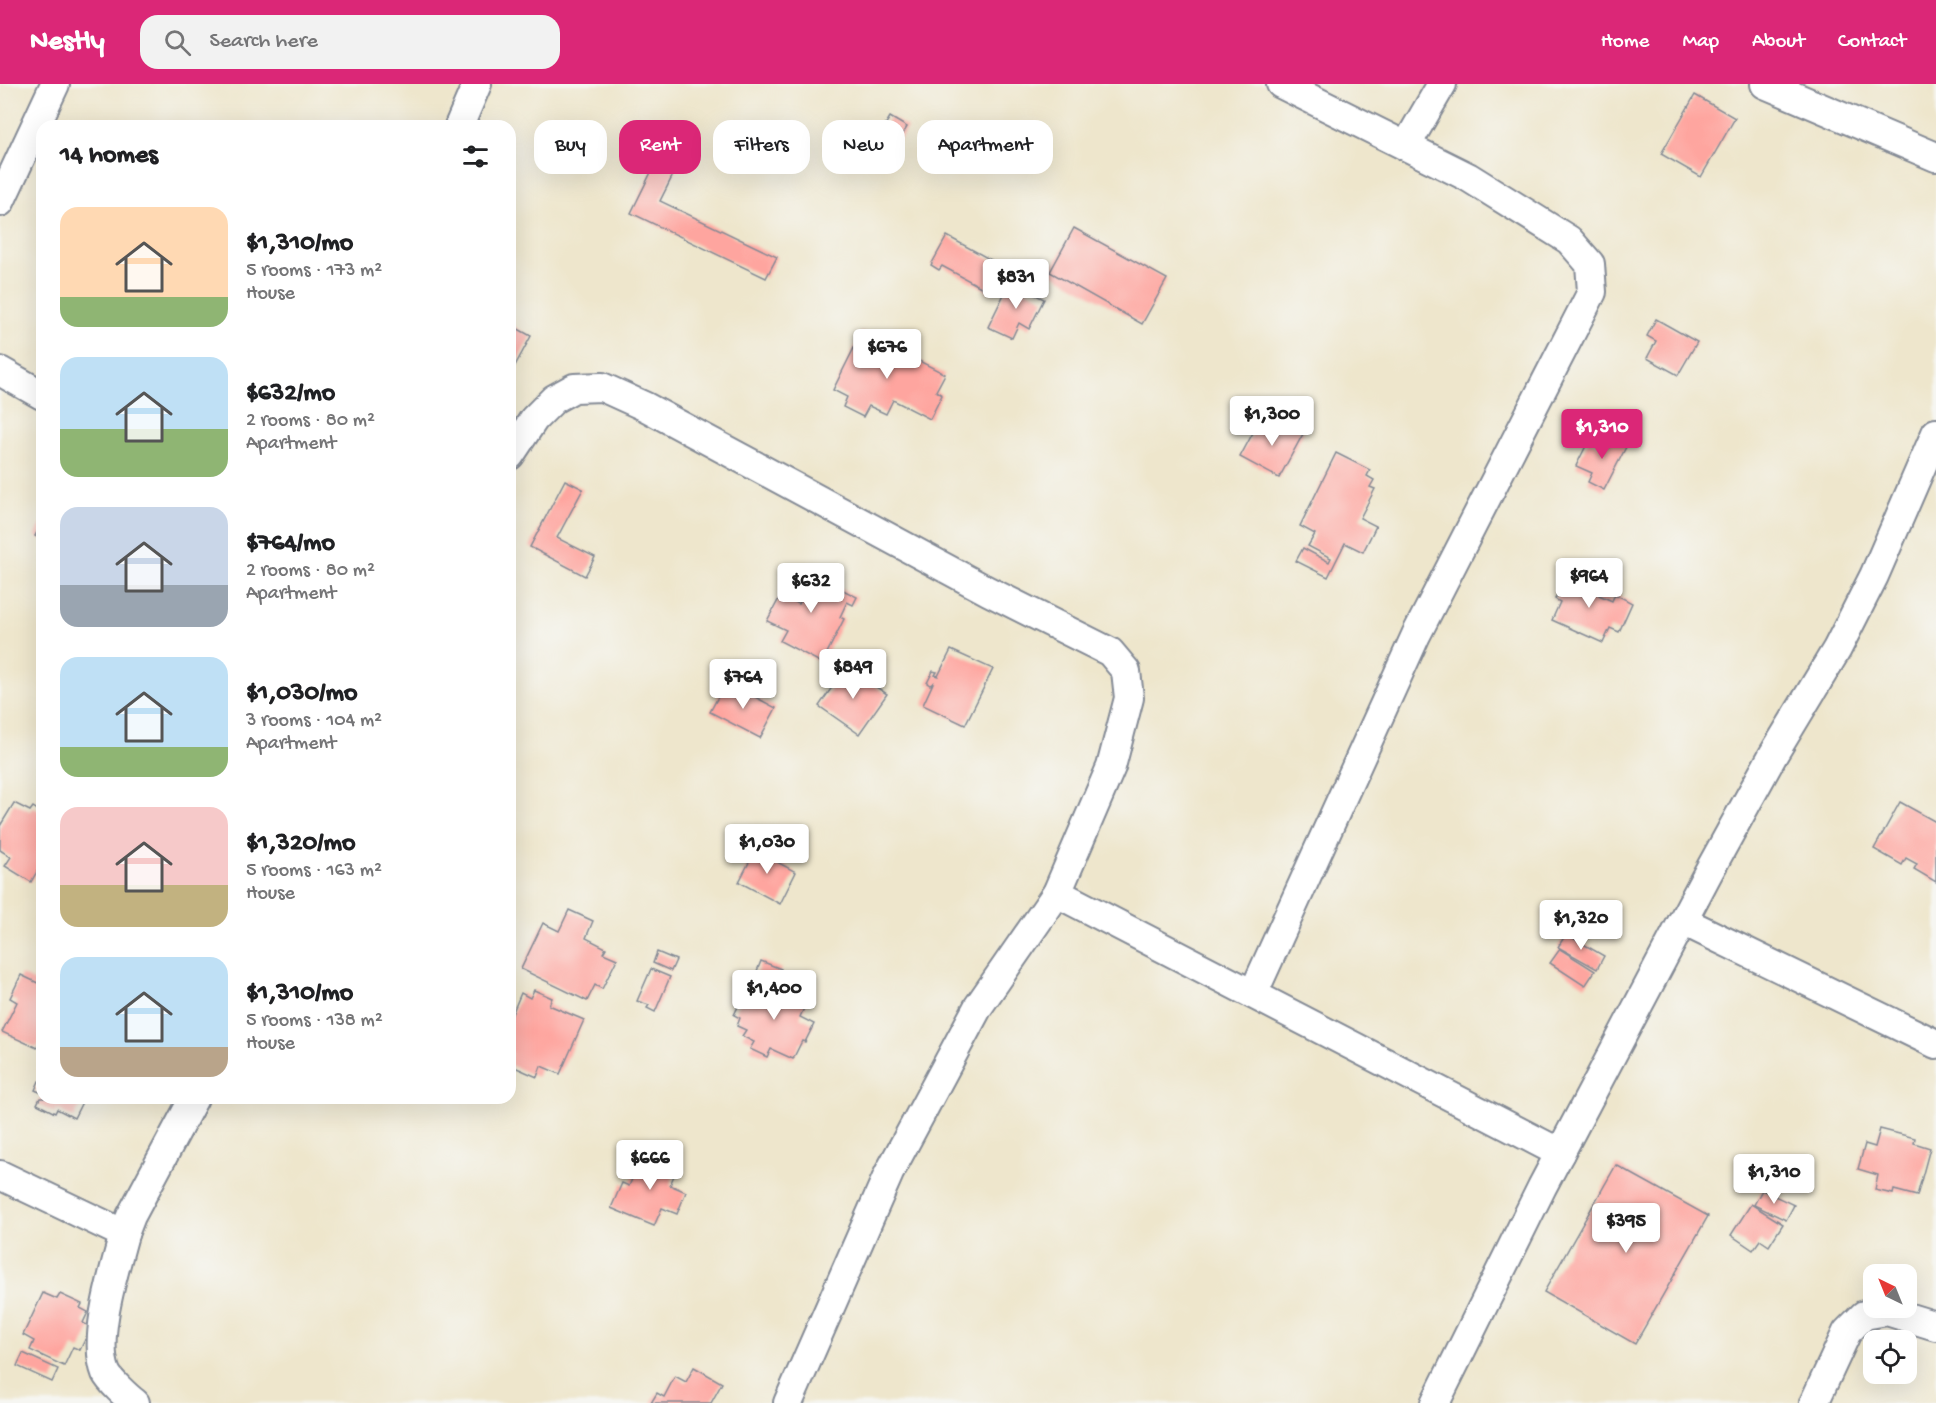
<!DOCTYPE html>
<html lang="en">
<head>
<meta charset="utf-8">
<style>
  :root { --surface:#fff; --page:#f2f2f2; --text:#202124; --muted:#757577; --accent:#db2777 }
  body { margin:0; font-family:"Gochi Hand",sans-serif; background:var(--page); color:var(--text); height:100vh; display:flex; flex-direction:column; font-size:22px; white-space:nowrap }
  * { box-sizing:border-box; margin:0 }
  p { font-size:20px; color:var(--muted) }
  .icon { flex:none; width:33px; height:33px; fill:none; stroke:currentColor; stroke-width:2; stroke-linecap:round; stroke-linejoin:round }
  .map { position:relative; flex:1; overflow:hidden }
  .details { position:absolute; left:36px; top:36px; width:480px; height:984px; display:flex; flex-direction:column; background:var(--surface); border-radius:18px; box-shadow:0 6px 24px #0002 }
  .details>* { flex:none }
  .top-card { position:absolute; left:534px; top:36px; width:570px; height:54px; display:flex; gap:12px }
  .needle { width:39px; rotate:317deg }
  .fabs { position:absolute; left:1863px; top:1180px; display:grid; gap:12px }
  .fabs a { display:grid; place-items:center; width:54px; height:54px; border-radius:12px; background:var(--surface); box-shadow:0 6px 24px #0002; font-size:30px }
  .price { position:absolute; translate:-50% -51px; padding:0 14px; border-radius:6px; background:#fff; color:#222; font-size:20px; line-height:39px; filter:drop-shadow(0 2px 3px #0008) }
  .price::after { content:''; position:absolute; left:50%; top:36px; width:18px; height:14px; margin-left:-9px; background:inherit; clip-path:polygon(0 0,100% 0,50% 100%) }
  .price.active { background:var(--accent); color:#fff }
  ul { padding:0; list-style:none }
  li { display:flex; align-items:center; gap:18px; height:150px; padding:0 24px }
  li span { display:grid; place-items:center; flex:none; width:168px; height:120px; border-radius:18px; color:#555 }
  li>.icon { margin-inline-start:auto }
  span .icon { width:72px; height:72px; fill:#fffc; stroke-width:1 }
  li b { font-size:26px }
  h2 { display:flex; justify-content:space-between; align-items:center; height:72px; padding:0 24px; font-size:26px }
  .pill { padding:0 21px; border-radius:18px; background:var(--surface); box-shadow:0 6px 24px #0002; font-size:21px; line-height:54px }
  .pill.active { background:var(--accent); color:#fff }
  header { display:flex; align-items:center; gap:36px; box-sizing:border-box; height:84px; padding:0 30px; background:var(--accent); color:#fff }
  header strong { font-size:28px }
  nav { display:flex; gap:33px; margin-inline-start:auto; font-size:21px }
  .search { width:420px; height:54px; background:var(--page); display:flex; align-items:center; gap:15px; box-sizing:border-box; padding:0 21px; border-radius:18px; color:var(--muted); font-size:22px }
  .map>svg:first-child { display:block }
</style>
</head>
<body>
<header>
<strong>Nestly</strong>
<div class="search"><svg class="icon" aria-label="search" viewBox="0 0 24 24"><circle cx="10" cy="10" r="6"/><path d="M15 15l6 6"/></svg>Search here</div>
<nav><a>Home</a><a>Map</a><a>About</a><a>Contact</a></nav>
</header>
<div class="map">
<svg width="1936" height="1319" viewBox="0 0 1936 1319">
  <rect width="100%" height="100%" fill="#f6f6f2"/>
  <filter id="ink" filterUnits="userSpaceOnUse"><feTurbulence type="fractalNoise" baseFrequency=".0167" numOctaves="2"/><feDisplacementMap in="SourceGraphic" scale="12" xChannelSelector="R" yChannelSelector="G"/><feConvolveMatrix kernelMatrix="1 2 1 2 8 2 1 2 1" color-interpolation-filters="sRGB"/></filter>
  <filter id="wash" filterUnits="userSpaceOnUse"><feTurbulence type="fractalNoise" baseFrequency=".008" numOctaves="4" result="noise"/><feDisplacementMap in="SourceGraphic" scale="24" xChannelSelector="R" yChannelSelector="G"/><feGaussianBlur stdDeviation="1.35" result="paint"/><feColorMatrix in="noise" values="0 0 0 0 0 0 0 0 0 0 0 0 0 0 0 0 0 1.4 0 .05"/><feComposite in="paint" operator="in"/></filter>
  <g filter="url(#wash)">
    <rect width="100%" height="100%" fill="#eee6cc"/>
    <g id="blocks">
      <g fill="#fea59f">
        <path d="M1695 11 1735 34 1701 93 1661 70Z"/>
        <path d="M890 33 907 43 884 82 867 71Z"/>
        <path d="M666 58 685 67 660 117 777 173 766 194 631 129Z"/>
        <path d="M1074 144 1167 195 1142 240 1050 188Z"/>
        <path d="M947 152 1004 183 990 208 942 182 939 186 931 181Z"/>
        <path d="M1010 198 1044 215 1029 245 1019 239 1012 254 988 243Z"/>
        <path d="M1656 235 1697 258 1678 291 1647 274 1656 257 1647 252Z"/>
        <path d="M511 241 531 252 510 291V243Z"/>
        <path d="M862 248 945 290 936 307 942 311 930 335 893 316 886 330 869 322 863 333 843 323 847 313 833 306Z"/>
        <path d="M1283 337 1304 348 1279 394 1240 373 1255 345 1260 348 1266 338 1279 345Z"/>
        <path d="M1609 349 1628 359 1604 406 1588 398 1592 389 1576 382 1589 356 1602 363Z"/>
        <path d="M1336 369 1370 386 1367 392 1374 396 1370 403 1375 405 1360 434 1376 442 1363 468 1345 459 1328 493 1296 477 1303 464 1329 478 1331 474 1308 462 1315 450 1300 442Z"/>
        <path d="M565 396 583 405 557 454 595 473 585 492 530 463Z"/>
        <path d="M42 439V456L35 452Z"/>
        <path d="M796 482 857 513 853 521 847 518 840 533 844 535 822 579 780 557 786 546 767 537 781 511 799 520 804 510 786 501Z"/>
        <path d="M1568 488 1602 504 1599 511 1612 517 1615 510 1632 519 1619 548 1610 544 1603 559 1552 536 1560 518 1555 515Z"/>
        <path d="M951 566 993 585 965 641 923 621 933 599 930 601 927 599 933 587 937 588 935 591 938 592Z"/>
        <path d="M846 583 887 610 859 650 819 622Z"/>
        <path d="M726 598 776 624 760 654 710 628Z"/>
        <path d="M1900 718 1936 738V798L1914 785 1917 780 1906 774 1902 781 1874 765Z"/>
        <path d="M14 719 30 727 33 723 42 729V786L39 784 31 798 5 782 11 773 0 766V742Z"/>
        <path d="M759 759 776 768 773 776 796 788 780 820 739 798Z"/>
        <path d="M569 826 593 837 586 854 606 864 603 869 617 875 602 905 595 901 587 917 521 885 543 839 559 847Z"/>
        <path d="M1566 850 1604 872 1597 885 1558 863Z"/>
        <path d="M1560 865 1595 887 1585 902 1550 879Z"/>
        <path d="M657 868 676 876 671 887 653 879Z"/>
        <path d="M761 877 781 885 773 905 753 897Z"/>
        <path d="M651 885 670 893 655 928 647 924 649 921 637 917Z"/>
        <path d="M21 891 42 901V954L37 964 2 948 17 918 10 914Z"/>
        <path d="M788 900 810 911 800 933 814 940 805 958 802 957 793 975 771 965 767 973 750 965 754 958 742 952 746 946 737 942 740 934 734 931 748 902 779 917Z"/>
        <path d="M534 906 552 914 549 921 584 936 560 990 541 982 537 993 510 981 512 968 510 967V935L521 909 530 914Z"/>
        <path d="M39 997 42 999V1009L35 1006Z"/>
        <path d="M40 1014H84L74 1034 57 1025 55 1029 37 1020Z"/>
        <path d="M1880 1045 1915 1054 1914 1059 1930 1064 1917 1112 1894 1106 1893 1110 1875 1106 1878 1091 1858 1085 1865 1060 1875 1063Z"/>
        <path d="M644 1067 678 1082 670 1101 686 1108 677 1130 662 1124 654 1142 611 1124 622 1099 629 1102Z"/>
        <path d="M1616 1081 1708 1132 1635 1260 1544 1208Z"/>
        <path d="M1762 1106 1794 1121 1786 1136 1754 1121Z"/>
        <path d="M1751 1120 1783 1140 1769 1162 1760 1156 1753 1166 1731 1151Z"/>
        <path d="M43 1209 57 1215 60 1210 82 1220 80 1224 88 1228 83 1239 91 1243 80 1266 73 1263 64 1282 30 1266 34 1257 23 1251Z"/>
        <path d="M23 1269 58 1285 52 1298 17 1282Z"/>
        <path d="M694 1283 722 1299 711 1319H651L657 1309 664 1313 675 1292 686 1298Z"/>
      </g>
    </g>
  </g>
  <g filter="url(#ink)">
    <use href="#blocks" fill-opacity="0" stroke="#848a95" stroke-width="1.5"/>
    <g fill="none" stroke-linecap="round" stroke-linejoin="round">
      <defs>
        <g id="minor">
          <path d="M1765 0 1936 73"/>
          <path d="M459 42 477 0"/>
          <path d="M1406 62 1442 0"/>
          <path d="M0 118 55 0"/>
          <path d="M0 287 42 311"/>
          <path d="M510 371 534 335 554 315 574 304 602 303 646 323 988 507 1110 568 1126 587 1129 614 1111 683 1057 809 978 923 889 1089 788 1319"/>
          <path d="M1057 809 1560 1069"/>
          <path d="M1683 837 1936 960"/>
          <path d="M1253 910 1416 551 1592 208 1590 180 1569 156 1468 93 1281 0"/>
          <path d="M0 1091 124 1150 131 1132 194 1014"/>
          <path d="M124 1150C115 1185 92 1254 106 1289 110 1297 127 1313 135 1319"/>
          <path d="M1435 1319 1542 1103 1708 789 1773 671 1837 565 1874 492 1936 349"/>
          <path d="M1814 1319 1847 1248 1864 1231 1887 1227 1936 1242"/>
        </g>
      </defs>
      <use href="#minor" stroke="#848a95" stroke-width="32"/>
      <use href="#minor" stroke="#fff" stroke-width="28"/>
    </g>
  </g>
</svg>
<div class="fabs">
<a><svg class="needle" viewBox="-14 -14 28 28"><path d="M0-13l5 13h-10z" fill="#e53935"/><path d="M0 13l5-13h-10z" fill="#757577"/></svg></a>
<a><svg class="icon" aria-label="locate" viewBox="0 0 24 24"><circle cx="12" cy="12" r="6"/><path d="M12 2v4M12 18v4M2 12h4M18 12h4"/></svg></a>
</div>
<b class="price" style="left:1016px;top:226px">$831</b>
<b class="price" style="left:887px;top:296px">$676</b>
<b class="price" style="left:1272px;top:363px">$1,300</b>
<b class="price active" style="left:1602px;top:376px">$1,310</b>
<b class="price" style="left:1589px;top:525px">$964</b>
<b class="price" style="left:811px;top:530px">$632</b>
<b class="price" style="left:853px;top:616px">$849</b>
<b class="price" style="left:743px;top:626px">$764</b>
<b class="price" style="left:767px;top:791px">$1,030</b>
<b class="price" style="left:1581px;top:867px">$1,320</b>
<b class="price" style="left:774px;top:937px">$1,400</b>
<b class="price" style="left:650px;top:1107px">$666</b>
<b class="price" style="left:1774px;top:1121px">$1,310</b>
<b class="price" style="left:1626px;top:1170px">$395</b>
<div class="top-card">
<a class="pill">Buy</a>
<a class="pill active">Rent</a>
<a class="pill">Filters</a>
<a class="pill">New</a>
<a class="pill">Apartment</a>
</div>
<section class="details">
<h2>14 homes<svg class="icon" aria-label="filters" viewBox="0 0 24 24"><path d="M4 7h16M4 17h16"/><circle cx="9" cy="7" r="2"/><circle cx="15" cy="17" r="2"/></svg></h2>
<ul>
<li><span style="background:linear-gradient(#ffd9b3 75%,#8fb573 0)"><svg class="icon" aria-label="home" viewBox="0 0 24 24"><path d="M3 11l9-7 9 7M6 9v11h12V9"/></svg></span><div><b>$1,310/mo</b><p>5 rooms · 173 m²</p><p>House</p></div></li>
<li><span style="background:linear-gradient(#bfe0f5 60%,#8fb573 0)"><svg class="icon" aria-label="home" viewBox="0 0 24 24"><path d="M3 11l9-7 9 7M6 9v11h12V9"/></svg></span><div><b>$632/mo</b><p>2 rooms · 80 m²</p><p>Apartment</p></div></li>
<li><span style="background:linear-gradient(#c9d6e8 65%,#9aa5b1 0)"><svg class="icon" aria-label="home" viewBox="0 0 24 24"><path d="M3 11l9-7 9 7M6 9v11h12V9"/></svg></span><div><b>$764/mo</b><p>2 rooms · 80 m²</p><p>Apartment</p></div></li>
<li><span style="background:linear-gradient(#bfe0f5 75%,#8fb573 0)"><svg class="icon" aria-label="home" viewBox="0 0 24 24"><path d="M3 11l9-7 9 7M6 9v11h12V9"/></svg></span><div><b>$1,030/mo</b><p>3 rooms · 104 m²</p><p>Apartment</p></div></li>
<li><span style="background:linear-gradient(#f6c9c9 65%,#c2b280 0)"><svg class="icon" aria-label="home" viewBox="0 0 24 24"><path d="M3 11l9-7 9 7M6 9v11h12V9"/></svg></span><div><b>$1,320/mo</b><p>5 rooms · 163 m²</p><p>House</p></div></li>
<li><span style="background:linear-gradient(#bfe0f5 75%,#b9a48a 0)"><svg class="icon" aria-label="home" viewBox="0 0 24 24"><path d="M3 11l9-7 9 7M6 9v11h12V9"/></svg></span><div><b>$1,310/mo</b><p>5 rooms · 138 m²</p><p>House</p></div></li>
</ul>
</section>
</div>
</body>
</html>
